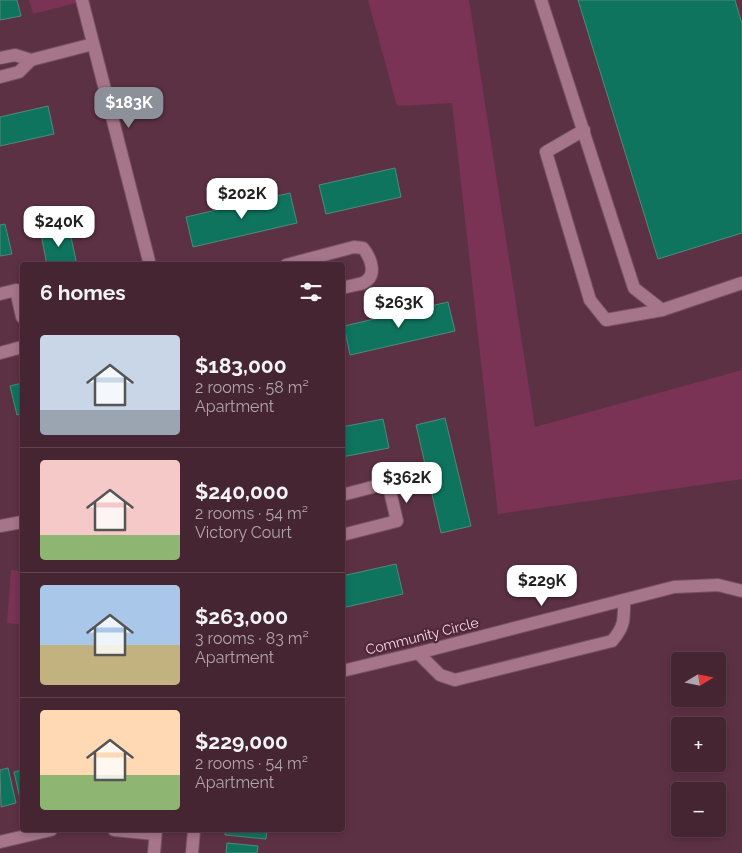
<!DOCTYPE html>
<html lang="en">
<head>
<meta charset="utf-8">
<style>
  :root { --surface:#462533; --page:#50313f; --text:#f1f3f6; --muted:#b0a5ac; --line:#5e424e; --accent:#8c9099 }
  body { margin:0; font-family:Raleway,sans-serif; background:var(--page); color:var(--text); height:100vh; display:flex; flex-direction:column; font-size:19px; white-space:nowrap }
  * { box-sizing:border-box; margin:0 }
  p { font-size:16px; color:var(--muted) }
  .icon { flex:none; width:28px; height:28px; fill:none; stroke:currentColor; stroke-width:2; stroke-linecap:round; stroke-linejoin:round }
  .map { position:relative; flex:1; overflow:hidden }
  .panel { position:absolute; left:20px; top:262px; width:325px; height:570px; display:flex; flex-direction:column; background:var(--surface); border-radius:5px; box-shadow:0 2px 8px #0003,0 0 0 1px var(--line) }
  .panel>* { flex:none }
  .needle { width:32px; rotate:80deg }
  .buttons { position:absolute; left:671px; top:652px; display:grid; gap:10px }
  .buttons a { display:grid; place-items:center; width:55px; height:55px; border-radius:5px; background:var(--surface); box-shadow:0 2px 8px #0003,0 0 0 1px var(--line); font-size:25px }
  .price { position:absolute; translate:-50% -42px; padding:0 11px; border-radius:10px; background:#fff; color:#222; font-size:16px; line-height:32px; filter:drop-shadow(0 1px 2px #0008) }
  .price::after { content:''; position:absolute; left:50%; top:30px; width:15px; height:11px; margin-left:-8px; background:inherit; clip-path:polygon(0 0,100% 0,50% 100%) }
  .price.current { background:var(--accent); color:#fff }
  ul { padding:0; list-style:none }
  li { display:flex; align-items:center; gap:15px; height:125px; padding:0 20px }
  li+li { border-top:1px solid var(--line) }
  li span { display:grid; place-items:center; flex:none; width:140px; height:100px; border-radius:5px; color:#555 }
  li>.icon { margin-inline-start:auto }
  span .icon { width:60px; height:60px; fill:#fffc; stroke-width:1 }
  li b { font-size:21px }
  h2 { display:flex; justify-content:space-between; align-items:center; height:60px; padding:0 20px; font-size:21px }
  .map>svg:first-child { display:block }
</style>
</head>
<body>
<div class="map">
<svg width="742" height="853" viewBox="0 0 742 853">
  <rect width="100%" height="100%" fill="#5d3144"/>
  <g fill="#7a3355">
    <path d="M29 0H75L76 3 33 14Z"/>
    <path d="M368 0H469L535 427 742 370V479L498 514 452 103 397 106Z"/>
    <path d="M11 570 22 571V625L7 623Z"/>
  </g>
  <g fill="#0e745e" stroke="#4f8a79">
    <path d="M0 0H17L21 16 0 20Z"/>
    <path d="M578 0H735L742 24V233L658 259Z"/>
    <path d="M48 106 54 134 0 146V117Z"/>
    <path d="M395 168 401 197 326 214 319 185Z"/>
    <path d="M290 193 297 223 193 247 186 217Z"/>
    <path d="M5 224 12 254 0 256V225Z"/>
    <path d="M69 228 77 265H47L41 234Z"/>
    <path d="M448 302 455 331 350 355 344 326Z"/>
    <path d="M22 383V413L17 415 10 386Z"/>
    <path d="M445 418 471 526 441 533 416 425Z"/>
    <path d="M383 419 389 448 342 457V427Z"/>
    <path d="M396 564 403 594 342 608V576Z"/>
    <path d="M8 768 16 803 1 807 0 770Z"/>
    <path d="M22 770V802L21 803 14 772Z"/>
    <path d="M225 830H267L266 839 225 835Z"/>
    <path d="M227 843 258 846 257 853H226Z"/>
  </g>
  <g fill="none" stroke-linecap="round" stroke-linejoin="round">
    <defs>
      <g id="minor">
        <path d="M82 0 150 265"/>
        <path d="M541 0 634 288 662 310 742 283"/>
        <path d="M0 58 15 55 31 60"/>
        <path d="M0 77 19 72 31 60 93 44"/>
        <path d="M584 130 546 152 590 300 606 320 662 310"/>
        <path d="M286 265 354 247 363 248C371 258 378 276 363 283 357 285 349 286 342 288"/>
        <path d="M0 294 16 290 22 317"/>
        <path d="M0 353 22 347"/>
        <path d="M342 495 388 483 397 521 342 535"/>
        <path d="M0 526 22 522"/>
        <path d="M418 653 440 675 455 680 612 641C625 626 624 619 624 600"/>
        <path d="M342 671 418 653 674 587 718 585 742 591"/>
        <path d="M114 830 155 834"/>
        <path d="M0 842 51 830"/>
        <path d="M154 853 156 830"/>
        <path d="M192 853 194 830"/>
      </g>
    </defs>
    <use href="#minor" stroke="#765162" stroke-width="14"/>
    <use href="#minor" stroke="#a67589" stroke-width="12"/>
  </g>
  <g text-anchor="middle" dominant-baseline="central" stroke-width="4.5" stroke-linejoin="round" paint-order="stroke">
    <g font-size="14" fill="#f5d9e3" stroke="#51273a">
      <text transform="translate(422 636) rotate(-14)">Community Circle</text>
    </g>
  </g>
</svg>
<div class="buttons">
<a><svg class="needle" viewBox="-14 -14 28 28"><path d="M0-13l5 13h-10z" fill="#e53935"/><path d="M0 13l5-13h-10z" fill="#b0a5ac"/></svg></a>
<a>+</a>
<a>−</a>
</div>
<b class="price current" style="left:129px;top:129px">$183K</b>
<b class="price" style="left:242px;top:220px">$202K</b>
<b class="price" style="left:59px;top:248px">$240K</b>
<b class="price" style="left:399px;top:329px">$263K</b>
<b class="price" style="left:407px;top:504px">$362K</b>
<b class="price" style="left:542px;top:607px">$229K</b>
<section class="panel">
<h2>6 homes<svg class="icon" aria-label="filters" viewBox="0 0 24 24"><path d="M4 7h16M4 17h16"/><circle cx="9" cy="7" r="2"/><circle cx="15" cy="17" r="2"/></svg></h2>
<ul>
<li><span style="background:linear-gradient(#c9d6e8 75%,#9aa5b1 0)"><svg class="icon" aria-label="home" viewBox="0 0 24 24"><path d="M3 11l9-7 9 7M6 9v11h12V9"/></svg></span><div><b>$183,000</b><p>2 rooms · 58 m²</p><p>Apartment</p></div></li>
<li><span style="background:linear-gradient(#f6c9c9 75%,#8fb573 0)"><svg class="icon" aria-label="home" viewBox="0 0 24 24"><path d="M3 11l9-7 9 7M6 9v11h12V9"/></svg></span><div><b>$240,000</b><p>2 rooms · 54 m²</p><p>Victory Court</p></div></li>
<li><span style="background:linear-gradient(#a9c7e8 60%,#c2b280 0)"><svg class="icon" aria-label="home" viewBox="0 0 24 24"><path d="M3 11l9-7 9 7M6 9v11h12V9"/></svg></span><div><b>$263,000</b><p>3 rooms · 83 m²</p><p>Apartment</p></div></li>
<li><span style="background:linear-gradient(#ffd9b3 65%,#8fb573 0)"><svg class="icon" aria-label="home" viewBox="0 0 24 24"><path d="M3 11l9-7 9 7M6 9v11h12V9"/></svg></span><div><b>$229,000</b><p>2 rooms · 54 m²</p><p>Apartment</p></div></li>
</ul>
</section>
</div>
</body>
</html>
